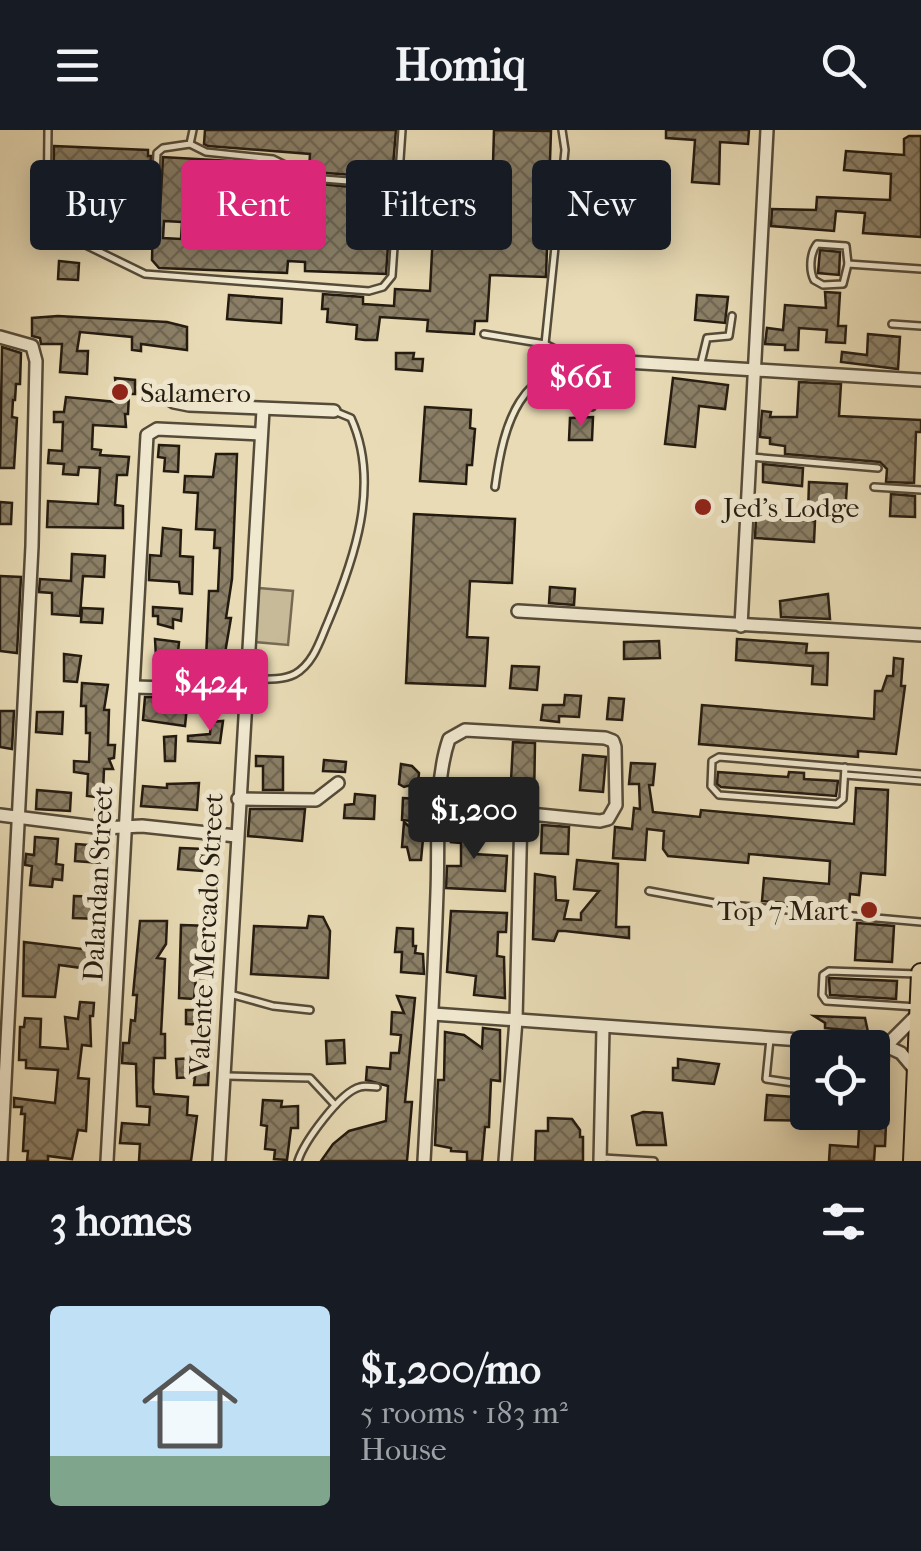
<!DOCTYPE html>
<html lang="en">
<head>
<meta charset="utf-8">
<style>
  :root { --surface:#171b24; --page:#20242c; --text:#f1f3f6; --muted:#9ea1a6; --line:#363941; --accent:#db2777 }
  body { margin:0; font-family:"IM FELL French Canon",serif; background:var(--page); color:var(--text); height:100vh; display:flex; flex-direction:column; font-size:38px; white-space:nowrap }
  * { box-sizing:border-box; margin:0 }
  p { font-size:32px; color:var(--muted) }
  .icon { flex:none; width:55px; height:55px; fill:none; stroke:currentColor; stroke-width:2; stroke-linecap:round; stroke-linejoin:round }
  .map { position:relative; height:1031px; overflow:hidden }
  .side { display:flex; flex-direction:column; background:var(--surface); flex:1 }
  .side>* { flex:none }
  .hud { position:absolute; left:30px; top:30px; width:862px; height:90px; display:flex; gap:20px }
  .controls { position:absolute; left:790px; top:900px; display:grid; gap:20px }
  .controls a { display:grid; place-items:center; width:100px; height:100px; border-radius:10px; background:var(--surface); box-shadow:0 5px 25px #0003; font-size:50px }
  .price { position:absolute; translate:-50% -85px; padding:0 22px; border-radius:10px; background:var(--accent); color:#fff; font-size:32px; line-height:65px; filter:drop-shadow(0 2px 5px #0008) }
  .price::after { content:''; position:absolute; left:50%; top:60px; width:30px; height:22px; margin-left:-15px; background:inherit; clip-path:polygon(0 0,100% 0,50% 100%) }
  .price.on { background:#222; color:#fff }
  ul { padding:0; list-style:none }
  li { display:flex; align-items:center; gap:30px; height:250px; padding:0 50px }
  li+li { border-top:2px solid var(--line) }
  li span { display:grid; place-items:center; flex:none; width:280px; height:200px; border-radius:10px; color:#555 }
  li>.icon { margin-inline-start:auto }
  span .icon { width:120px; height:120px; fill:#fffc; stroke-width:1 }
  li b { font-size:42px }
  h2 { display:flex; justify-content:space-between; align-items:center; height:120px; padding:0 50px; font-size:42px }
  .chip { padding:0 35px; border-radius:10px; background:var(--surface); box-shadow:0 5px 25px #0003; font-size:35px; line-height:90px }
  .chip.on { background:var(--accent); color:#fff }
  header { display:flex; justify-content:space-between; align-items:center; height:130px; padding:0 50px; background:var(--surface); font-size:45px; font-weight:700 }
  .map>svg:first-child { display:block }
</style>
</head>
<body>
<header><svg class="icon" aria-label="menu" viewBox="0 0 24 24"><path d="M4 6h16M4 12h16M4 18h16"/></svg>Homiq<svg class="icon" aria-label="search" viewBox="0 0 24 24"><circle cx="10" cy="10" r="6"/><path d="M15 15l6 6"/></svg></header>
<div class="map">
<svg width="921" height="1031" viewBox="0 0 921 1031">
  <defs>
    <pattern id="building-cross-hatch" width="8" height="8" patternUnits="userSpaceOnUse" patternTransform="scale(2.5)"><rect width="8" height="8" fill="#8a7f66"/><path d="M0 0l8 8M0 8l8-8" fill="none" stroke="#716753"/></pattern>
  </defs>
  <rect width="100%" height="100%" fill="#e8dbb5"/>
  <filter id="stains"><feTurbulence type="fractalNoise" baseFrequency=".002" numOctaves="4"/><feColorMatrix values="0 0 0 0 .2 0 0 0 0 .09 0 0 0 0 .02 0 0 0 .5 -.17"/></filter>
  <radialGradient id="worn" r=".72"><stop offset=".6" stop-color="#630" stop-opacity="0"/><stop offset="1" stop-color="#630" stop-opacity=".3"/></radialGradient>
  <path fill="#c7ba99" stroke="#766a54" stroke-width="2.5" d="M259 458 293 461 288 515 255 512Z"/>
  <g fill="url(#building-cross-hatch)" stroke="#241b10" stroke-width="2.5" fill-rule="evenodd">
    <path d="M205 0H396L392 48 313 42 309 40 310 24 208 16 204 14Z"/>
    <path d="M494 0 551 1 546 147 490 145 487 191H475L474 204 427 201 428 190 380 187 377 210H365L356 209 357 195 327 192 328 179H322L323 164 363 167V174L394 176 395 159 430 161 435 64 492 67Z"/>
    <path d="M666 0H749L748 14 720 12 719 54 692 52 695 10 666 8Z"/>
    <path d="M909 6H921V107L863 103 865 83 836 81 834 101 771 96 772 79 816 80 817 67 890 70 891 44 844 40 846 21 904 25V9Z"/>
    <path d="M54 16 148 20V26H151L148 82 153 88 160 82 163 27 230 31 229 41 290 44 291 51 392 61 386 144 305 141V132L288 131 287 143 159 138 152 130 153 89 106 87V96H93L94 87 53 85ZM164 91 182 92 181 109 163 108Z"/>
    <path d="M820 120 840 122 839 145 818 143Z"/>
    <path d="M59 131 79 133 78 150 58 149Z"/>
    <path d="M825 162 840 163 838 196H846L845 213 826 212 827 200 799 198 798 220H785V215L765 214 767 198 783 200 785 175 826 178Z"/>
    <path d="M229 165 282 169 281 193 227 189Z"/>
    <path d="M697 165 728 167 725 193 695 190Z"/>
    <path d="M58 186 167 192 187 197V220L141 214V221L132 220V207L80 202 77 221H88L87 244 60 242 62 214H41L40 208 32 206V188Z"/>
    <path d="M868 204 900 207 898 239 841 232 842 222 867 225Z"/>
    <path d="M2 217 21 223 20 254H16L15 270H13L12 287 17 288 14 338H0Z"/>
    <path d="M396 223H414L413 229H423L422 241 396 239Z"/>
    <path d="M115 248 135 250V264H129L128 284H125L126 297 93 295 92 319 101 320 100 325 129 327 127 345H117L115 375 123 376V398L47 397 48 371 98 374 100 338 79 337 78 345 63 344 64 334 48 333 49 320 62 321 63 292H54V282H64L66 267 117 272Z"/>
    <path d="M673 248 728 255 725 279 699 276 695 317 665 314Z"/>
    <path d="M799 252 841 254 839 286 921 290V302H916L914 353 886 352 887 339 880 332 785 324V316L770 314V308L760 307 762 281 771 282 770 287H797Z"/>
    <path d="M425 277 471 280 470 298 475 299 472 335H467L466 354 420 351Z"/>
    <path d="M593 287 592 310H569L570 288Z"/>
    <path d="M159 315 179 316 178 342 164 341 165 328 158 327Z"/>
    <path d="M216 324H237L232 449 226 488H231L224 529H206L209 461H218L220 418H214L215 400 196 399 198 363 184 362 185 346 213 347Z"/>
    <path d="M763 334 803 338 802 356 763 352Z"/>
    <path d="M809 352 847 354 845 386 808 384Z"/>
    <path d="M891 364 915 366V387L890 386Z"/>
    <path d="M0 372 12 373 11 394H0Z"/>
    <path d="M414 384 515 389 512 453 470 451 467 507 488 508 485 556 406 553Z"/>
    <path d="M756 387 815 391 814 412 755 408Z"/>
    <path d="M163 398 181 400 180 426 193 427 192 464 180 463 179 452 149 450 150 425 161 426Z"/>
    <path d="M72 424 105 426 104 447 83 446 80 486 52 484V463L39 462 40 449 71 451Z"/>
    <path d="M0 446 21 447 17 523 0 521Z"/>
    <path d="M550 457 575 459 574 475 549 473Z"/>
    <path d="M828 464 830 489 781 487 780 471Z"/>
    <path d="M153 477 182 479 181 491 173 489V498L158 494V486H153Z"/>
    <path d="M82 478 103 479 102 493 81 492Z"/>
    <path d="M155 509 179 512 178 523 186 524 187 547 157 546Z"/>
    <path d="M737 509 807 514 806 523H828L827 555 812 554 813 536 736 530Z"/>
    <path d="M659 511 660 528 624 529V512Z"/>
    <path d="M64 524 81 526 77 552 64 551Z"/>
    <path d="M894 528 903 529 901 556H905L896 624 858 621V627L699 614 702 575 874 589 875 561H882L887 546H893Z"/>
    <path d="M512 536 539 537 537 560 510 558Z"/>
    <path d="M82 553 108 555 104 580H109L108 615H115L114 628 109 629 113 639H104L103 662H113L112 687 95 686 96 667 87 666 88 644 74 642V631L89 632 90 603H86V576H81Z"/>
    <path d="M203 561H230V576L203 573Z"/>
    <path d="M565 565 581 566 579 587 559 586V592L541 590 543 575H564Z"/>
    <path d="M145 567H188L185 596 143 590Z"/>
    <path d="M609 568 624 569 622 590 607 589Z"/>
    <path d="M0 581H14L12 619 0 617Z"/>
    <path d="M37 582H63L62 604 36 602Z"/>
    <path d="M223 591 220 613 188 611V606L210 604 211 592Z"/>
    <path d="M176 606 175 631H165L164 607Z"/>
    <path d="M513 612 535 613 534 671 510 670Z"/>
    <path d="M583 625 606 627 603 662 580 660Z"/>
    <path d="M256 626 283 627V660H263V636H256Z"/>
    <path d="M324 630 346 632 345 642 323 641Z"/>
    <path d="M631 633 655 634 653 655H649L653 682 700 687 701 680 854 694 856 658 888 660 885 745 861 743 859 765 850 764 849 779 762 771 764 748 829 754 830 731 749 724 748 733 668 726 663 719 664 701 647 699 645 730 613 728 615 697 632 699 634 678 640 679 639 654H629Z"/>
    <path d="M401 634 412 636 419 643 418 653 404 657 399 654Z"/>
    <path d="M718 642 788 647 789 642 804 643V649L838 651 836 666 721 657 717 654Z"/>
    <path d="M199 653 197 680 141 676 143 656 167 658V654Z"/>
    <path d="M37 660 71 663 70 681 36 679Z"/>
    <path d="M355 664 375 666 374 689 344 688 345 675 354 674Z"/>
    <path d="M403 668 429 670V693L402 690Z"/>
    <path d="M250 679H305L302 711 248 706Z"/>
    <path d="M452 686 475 688 474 724 507 726 505 761 446 758 447 736H461V713L451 712Z"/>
    <path d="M404 692 423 709 421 730H410L407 717H402Z"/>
    <path d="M542 695 569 697 568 724 541 723Z"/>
    <path d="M35 707 58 709 56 734 63 735 62 750 53 749 52 757 30 755 32 736 25 735 26 724 34 725Z"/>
    <path d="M76 714 101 716 100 733 75 731Z"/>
    <path d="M180 718 204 719 202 741 178 739Z"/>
    <path d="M577 730 618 734 616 797H629V808L565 801H558L554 811 533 809 535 744 555 747 556 770 568 771 564 789 581 790V783L599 761 574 759Z"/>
    <path d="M74 766 101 767 100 789 73 788Z"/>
    <path d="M451 781 507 783 506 802H498L497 826 504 827 505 868 474 865 476 846 447 842Z"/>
    <path d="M309 786 323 787 330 801 328 848 251 844 254 796 307 798Z"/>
    <path d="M140 791H167L166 814 157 828 165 829 161 904H165V928H154L153 958 154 964 188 967 187 985 197 986 191 1031H139L140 1014 120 1013 122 993 149 995 150 977 137 976 136 934 122 933 123 913H129L131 890 135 891 137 865H133L134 854Z"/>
    <path d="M857 793 894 796 892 832 855 830Z"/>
    <path d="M181 795 212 796 204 848H196L194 869 179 868Z"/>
    <path d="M397 798 413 799V816H416L415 823 423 824 424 844 401 842 402 822H395Z"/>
    <path d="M24 812 91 820 89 839 59 835 55 867 23 866Z"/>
    <path d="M829 848 897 851 896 869 830 865Z"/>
    <path d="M397 866 415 868 405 972H412L407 1031H321L333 1014 349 1001 386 991 388 956 366 950 367 937 390 939 391 923H399L401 905 391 904 392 882 404 883Z"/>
    <path d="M80 872 94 873 93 886H90L91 916 82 915 78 948 89 949 86 1001 78 1000 72 1029 48 1026V1031H27L28 1021H23L25 984H21L22 977H14V968L55 973 58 940 26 938V930H19L20 897H24L25 888 41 889 40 917 68 919 65 887 78 889Z"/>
    <path d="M186 880H207V895L186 894Z"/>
    <path d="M814 886 865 888 868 902 825 898V893Z"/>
    <path d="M483 898 500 900V951L491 950 489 997H485L482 1031H467V1022L451 1021V1018L435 1015 438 950H444L445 902 464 905 482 918Z"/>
    <path d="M344 910 345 933 327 934 326 911Z"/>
    <path d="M200 917 210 918 208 955H194L195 947 177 948 176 929 199 928Z"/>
    <path d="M872 925 889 928 885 1016H875L874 1031H829L830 1015 858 1017 860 982H872Z"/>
    <path d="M678 929 719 934 714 954 673 950V938H678Z"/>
    <path d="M767 965 808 968V982H824L823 991 765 990Z"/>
    <path d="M263 970 282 971 281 977 298 976V998H291L287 1030 274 1029 275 1020 265 1019 267 996 261 995Z"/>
    <path d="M643 982 662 983 666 1015H637L632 986Z"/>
    <path d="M548 988 572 989 580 1000V1007H583V1031H535L536 1001H548Z"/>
  </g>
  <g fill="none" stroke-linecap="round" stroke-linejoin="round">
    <defs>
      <g id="lane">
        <path d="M48 0 47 91 55 100 145 144 369 161 383 157 392 146 402 0"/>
        <path d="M190 14 206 22 273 29 311 48 398 55"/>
        <path d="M154 82 157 23 163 18 190 14 193 0"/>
        <path d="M817 114 846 116 848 134 843 154 823 155 814 150C809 140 810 123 817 114Z"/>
        <path d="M848 134 921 139"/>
        <path d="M892 194 921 196"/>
        <path d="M484 204 545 214 565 20 562 0"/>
        <path d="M545 214 580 232"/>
        <path d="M701 233 707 208 729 206 732 186"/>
        <path d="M751 327 878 338"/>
        <path d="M495 357C504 291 519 238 594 230L592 277"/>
        <path d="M874 357 921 360"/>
        <path d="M249 549C264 549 281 551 295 544 314 533 320 510 328 492 354 430 381 354 351 288L334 281"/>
        <path d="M845 637 843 669 837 674 719 665 711 656 712 631 719 627 921 644"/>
        <path d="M845 645 921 651"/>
        <path d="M649 761 720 774 921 792"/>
        <path d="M230 864 273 876 310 880"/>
        <path d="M917 877 826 871 822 865 823 845 829 841 918 844"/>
        <path d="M770 909 766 949 800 954"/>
        <path d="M227 946 310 948 335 975"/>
        <path d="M603 1028 654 1031"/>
        <path d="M298 1031C304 1012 340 962 360 957 365 955 371 957 377 957"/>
      </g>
      <g id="street">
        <path d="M0 207 32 216 36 231 32 416 1 1031"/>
        <path d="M594 230 921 250"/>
        <path d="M161 264 174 272 189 275 334 281"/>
        <path d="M518 481 921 505"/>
        <path d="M741 496 767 0"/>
        <path d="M134 557 170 558"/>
        <path d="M238 669 316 670 338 653"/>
        <path d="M0 685 103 698 142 696 236 706"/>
        <path d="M433 884 886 916 901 923 917 942"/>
        <path d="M886 916 918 884"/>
        <path d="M107 1031 147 305 157 299 261 304"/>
        <path d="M219 1031 263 280"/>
        <path d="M424 1031C429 941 434 852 437 762 439 715 434 652 449 609L465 600 605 608 613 611 615 617 616 675 608 689 600 691 440 675"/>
        <path d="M505 1031 516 890 521 683"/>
        <path d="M600 1031 603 898"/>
      </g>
      <path id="primary" d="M913 1031 921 843"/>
    </defs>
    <use href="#lane" stroke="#554b39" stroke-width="10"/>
    <use href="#street" stroke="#554b39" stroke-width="16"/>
    <use href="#primary" stroke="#241b10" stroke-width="22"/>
    <use href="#lane" stroke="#f0e8cf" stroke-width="5"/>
    <use href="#street" stroke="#f0e8cf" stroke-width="11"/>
    <use href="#primary" stroke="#e8dbb5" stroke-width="18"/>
  </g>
  <g fill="#8f2418" stroke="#f0e8cf" stroke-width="4">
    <circle cx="120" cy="262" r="10"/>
    <circle cx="703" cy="377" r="10"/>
    <circle cx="869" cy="780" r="10"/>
  </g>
  <g text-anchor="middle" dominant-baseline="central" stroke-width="10" stroke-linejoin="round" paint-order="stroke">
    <g font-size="28" fill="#241b10" stroke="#f0e8cf" text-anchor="start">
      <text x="140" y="262">Salamero</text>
      <text x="723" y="377">Jed's Lodge</text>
      <text x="849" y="780" text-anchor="end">Top 7 Mart</text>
    </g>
    <g font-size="28" fill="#241b10" stroke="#f0e8cf">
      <text transform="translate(98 754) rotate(-87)">Dalandan Street</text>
      <text transform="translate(206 804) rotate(-87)">Valente Mercado Street</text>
    </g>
  </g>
  <rect width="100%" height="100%" filter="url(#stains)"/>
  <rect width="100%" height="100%" fill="url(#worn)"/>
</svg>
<div class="controls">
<a><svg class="icon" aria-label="locate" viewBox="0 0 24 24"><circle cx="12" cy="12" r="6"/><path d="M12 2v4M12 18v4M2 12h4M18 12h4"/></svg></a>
</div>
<b class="price" style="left:581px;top:299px">$661</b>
<b class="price" style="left:210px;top:604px">$424</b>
<b class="price on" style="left:474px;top:732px">$1,200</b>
<div class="hud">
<a class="chip">Buy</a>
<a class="chip on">Rent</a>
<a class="chip">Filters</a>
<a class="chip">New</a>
</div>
</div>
<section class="side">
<h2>3 homes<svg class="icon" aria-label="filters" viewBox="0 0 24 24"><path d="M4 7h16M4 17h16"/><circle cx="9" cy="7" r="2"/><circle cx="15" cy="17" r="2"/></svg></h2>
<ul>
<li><span style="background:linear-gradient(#bfe0f5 75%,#7fa58c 0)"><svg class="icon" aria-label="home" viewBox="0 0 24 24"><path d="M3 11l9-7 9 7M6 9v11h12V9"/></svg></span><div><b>$1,200/mo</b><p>5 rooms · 183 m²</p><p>House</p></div></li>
</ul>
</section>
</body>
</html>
